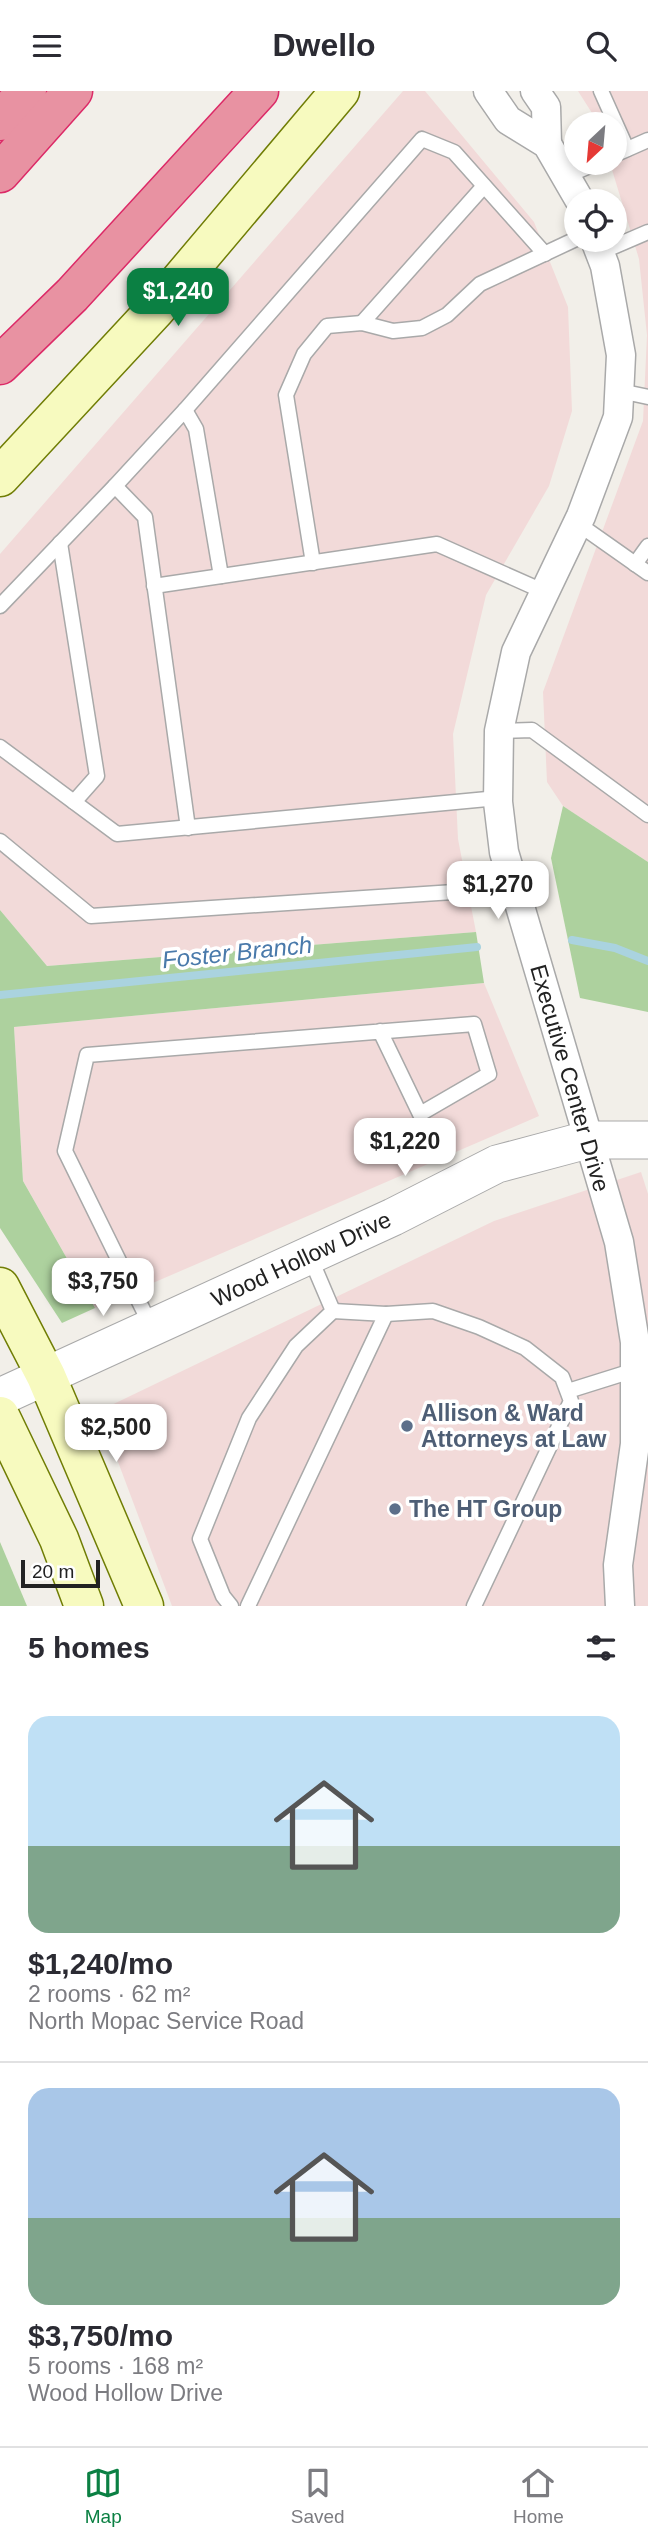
<!DOCTYPE html>
<html lang="en">
<head>
<meta charset="utf-8">
<style>
  :root { --surface:#fff; --page:#f2f2f3; --text:#2b2b33; --muted:#7c7c81; --line:#e1e1e2; --accent:#0b8043 }
  body { margin:0; font-family:Helvetica,sans-serif; background:var(--page); color:var(--text); height:100vh; display:flex; flex-direction:column; font-size:26px; white-space:nowrap }
  * { box-sizing:border-box; margin:0 }
  p { font-size:23px; color:var(--muted) }
  .icon { flex:none; width:38px; height:38px; fill:none; stroke:currentColor; stroke-width:2; stroke-linecap:round; stroke-linejoin:round }
  .map { position:relative; height:1515px; overflow:hidden }
  .panel { display:flex; flex-direction:column; background:var(--surface); flex:1 }
  .panel>* { flex:none }
  .needle { width:46px; rotate:206deg }
  .controls { position:absolute; left:564px; top:21px; display:grid; gap:14px }
  .controls a { display:grid; place-items:center; width:63px; height:63px; border-radius:50%; background:var(--surface); box-shadow:0 4px 10px #0003; font-size:35px }
  .scale { position:absolute; left:21px; bottom:18px; width:79px; box-sizing:border-box; padding-left:7px; border:4px solid #222; border-top:0; font-size:19px; line-height:24px; white-space:nowrap; color:#222; -webkit-text-stroke:5px #fff; paint-order:stroke }
  .price { position:absolute; translate:-50% -60px; padding:0 16px; border-radius:14px; background:#fff; color:#222; font-size:23px; line-height:46px; filter:drop-shadow(0 2px 4px #0008) }
  .price::after { content:''; position:absolute; left:50%; top:42px; width:21px; height:16px; margin-left:-10px; background:inherit; clip-path:polygon(0 0,100% 0,50% 100%) }
  .price.active { background:var(--accent); color:#fff }
  ul { padding:0; list-style:none }
  li { display:grid; align-content:center; gap:14px; height:371px; padding:0 28px }
  li+li { border-top:2px solid var(--line) }
  li span { display:grid; place-items:center; height:217px; border-radius:21px; color:#555 }
  li>.icon { margin-inline-start:auto }
  span .icon { width:126px; height:126px; fill:#fffc; stroke-width:1 }
  li b { font-size:30px }
  h2 { display:flex; justify-content:space-between; align-items:center; height:84px; padding:0 28px; font-size:30px }
  header { display:flex; justify-content:space-between; align-items:center; height:91px; padding:0 28px; background:var(--surface); font-size:32px; font-weight:700 }
  .dock { display:flex; justify-content:space-around; align-items:center; height:98px; border-top:2px solid var(--line); background:var(--surface); font-size:19px; color:var(--muted) }
  .dock a { display:grid; justify-items:center; gap:4px }
  .dock .active { color:var(--accent) }
  .map>svg:first-child { display:block }
</style>
</head>
<body>
<header><svg class="icon" aria-label="menu" viewBox="0 0 24 24"><path d="M4 6h16M4 12h16M4 18h16"/></svg>Dwello<svg class="icon" aria-label="search" viewBox="0 0 24 24"><circle cx="10" cy="10" r="6"/><path d="M15 15l6 6"/></svg></header>
<div class="map">
<svg width="648" height="1515" viewBox="0 0 648 1515">
  <rect width="100%" height="100%" fill="#f2efe9"/>
  <g fill="#f2dad9">
    <path d="M403 0H425L534 131 568 216 572 320 549 395 486 504 453 643 458 748 476 841 47 875 0 819V463Z"/>
    <path d="M578 0H648V771L563 715 547 691 543 601 643 330 647 244 639 168 610 72H614V33H599Z"/>
    <path d="M484 892 539 1025 95 1217 23 1090 14 936Z"/>
    <path d="M641 1081 648 1103V1515H172L99 1320 494 1130Z"/>
  </g>
  <g fill="#add19e">
    <path d="M563 715 648 771V921L580 907 551 767Z"/>
    <path d="M0 819 47 875 476 841 484 892 14 936 23 1090 95 1217 62 1232 0 1137Z"/>
    <path d="M0 1451 27 1515H0Z"/>
  </g>
  <g fill="none" stroke-linecap="round" stroke-linejoin="round">
    <g stroke="#aad3df" stroke-width="8">
      <path d="M572 849 615 857 648 870"/>
      <path d="M0 904 477 856"/>
    </g>
    <defs>
      <g id="service">
        <path d="M601 0 627 58"/>
        <path d="M614 64 648 49"/>
        <path d="M566 85 597 72"/>
        <path d="M599 162 648 141"/>
        <path d="M362 232 484 95"/>
        <path d="M620 300 648 306"/>
        <path d="M185 319 422 48 454 61 545 163"/>
        <path d="M115 395 185 319 196 338 221 485"/>
        <path d="M577 432 648 482"/>
        <path d="M60 452 97 685 74 711"/>
        <path d="M313 472 286 304 304 263 327 235 362 232 393 240 422 237 447 224 480 193 576 148"/>
        <path d="M635 473 648 455"/>
        <path d="M154 495 437 453 545 501"/>
        <path d="M0 515 115 395 145 426 188 737"/>
        <path d="M499 640 532 639 648 724"/>
        <path d="M0 656 117 743 498 707"/>
        <path d="M0 750 91 825 514 797"/>
        <path d="M386 1223 433 1220 479 1236 525 1257 562 1286 571 1310 474 1515"/>
        <path d="M151 1235 65 1060 87 964 474 933 489 983 420 1023 380 940"/>
        <path d="M568 1300 635 1279"/>
        <path d="M231 1515 223 1505 200 1448 249 1327 296 1255 333 1220 310 1166"/>
        <path d="M248 1515 386 1223 333 1220"/>
      </g>
      <g id="minor">
        <path d="M488 0 508 29 547 53 580 110"/>
        <path d="M535 0 546 16 547 53"/>
        <path d="M595 149 605 175 621 264 618 326 581 425 516 561 499 640 498 711 504 761 619 1151 635 1251V1353L618 1474 620 1515"/>
      </g>
      <path id="tertiary" d="M0 1306 393 1126 497 1073 587 1049H648"/>
      <g id="secondary">
        <path d="M0 386 156 218 340 0"/>
        <path d="M0 1196 46 1285 144 1515"/>
        <path d="M0 1325 59 1448 84 1515"/>
      </g>
      <g id="motorway">
        <path d="M0 30 27 0"/>
        <path d="M0 82 73 0"/>
        <path d="M0 274 72 204 259 0"/>
      </g>
    </defs>
    <use href="#service" stroke="#a9a9a9" stroke-width="17"/>
    <use href="#minor" stroke="#a9a9a9" stroke-width="31"/>
    <use href="#tertiary" stroke="#a9a9a9" stroke-width="39"/>
    <use href="#secondary" stroke="#707d05" stroke-width="41"/>
    <use href="#motorway" stroke="#dc2a67" stroke-width="41"/>
    <use href="#service" stroke="#fff" stroke-width="14"/>
    <use href="#minor" stroke="#fff" stroke-width="28"/>
    <use href="#tertiary" stroke="#fff" stroke-width="37"/>
    <use href="#secondary" stroke="#f7fabf" stroke-width="38"/>
    <use href="#motorway" stroke="#e892a2" stroke-width="38"/>
  </g>
  <g fill="#5c6f8a" stroke="#fff" stroke-width="2.5">
    <circle cx="407" cy="1335" r="7"/>
    <circle cx="395" cy="1418" r="7"/>
  </g>
  <g text-anchor="middle" dominant-baseline="central" stroke-width="7" stroke-linejoin="round" paint-order="stroke">
    <g font-size="23" fill="#222" stroke="#fff">
      <text transform="translate(570 987) rotate(74)">Executive Center Drive</text>
      <text transform="translate(301 1168) rotate(-25)">Wood Hollow Drive</text>
    </g>
    <g font-size="23" font-weight="bold" fill="#4e5e75" stroke="#fff" text-anchor="start">
      <text x="421" y="1322">Allison &amp; Ward<tspan x="421" dy="26">Attorneys at Law</tspan></text>
      <text x="409" y="1418">The HT Group</text>
    </g>
    <g font-size="24" font-style="italic" fill="#4a7aab" stroke="#fff">
      <text transform="translate(237 861) rotate(-6)">Foster Branch</text>
    </g>
  </g>
</svg>
<div class="controls">
<a><svg class="needle" viewBox="-14 -14 28 28"><path d="M0-13l5 13h-10z" fill="#e53935"/><path d="M0 13l5-13h-10z" fill="#7c7c81"/></svg></a>
<a><svg class="icon" aria-label="locate" viewBox="0 0 24 24"><circle cx="12" cy="12" r="6"/><path d="M12 2v4M12 18v4M2 12h4M18 12h4"/></svg></a>
</div>
<div class="scale">20 m</div>
<b class="price active" style="left:178px;top:237px">$1,240</b>
<b class="price" style="left:498px;top:830px">$1,270</b>
<b class="price" style="left:405px;top:1087px">$1,220</b>
<b class="price" style="left:103px;top:1227px">$3,750</b>
<b class="price" style="left:116px;top:1373px">$2,500</b>
</div>
<section class="panel">
<h2>5 homes<svg class="icon" aria-label="filters" viewBox="0 0 24 24"><path d="M4 7h16M4 17h16"/><circle cx="9" cy="7" r="2"/><circle cx="15" cy="17" r="2"/></svg></h2>
<ul>
<li><span style="background:linear-gradient(#bfe0f5 60%,#7fa58c 0)"><svg class="icon" aria-label="home" viewBox="0 0 24 24"><path d="M3 11l9-7 9 7M6 9v11h12V9"/></svg></span><div><b>$1,240/mo</b><p>2 rooms · 62 m²</p><p>North Mopac Service Road</p></div></li>
<li><span style="background:linear-gradient(#a9c7e8 60%,#7fa58c 0)"><svg class="icon" aria-label="home" viewBox="0 0 24 24"><path d="M3 11l9-7 9 7M6 9v11h12V9"/></svg></span><div><b>$3,750/mo</b><p>5 rooms · 168 m²</p><p>Wood Hollow Drive</p></div></li>
</ul>
</section>
<nav class="dock">
<a class="active"><svg class="icon" aria-label="map" viewBox="0 0 24 24"><path d="M3 6l6-2 6 2 6-2v14l-6 2-6-2-6 2zM9 4v14M15 6v14"/></svg>Map</a>
<a><svg class="icon" aria-label="saved" viewBox="0 0 24 24"><path d="M7 4h10v16l-5-4-5 4z"/></svg>Saved</a>
<a><svg class="icon" aria-label="home" viewBox="0 0 24 24"><path d="M3 11l9-7 9 7M6 9v11h12V9"/></svg>Home</a>
</nav>
</body>
</html>
